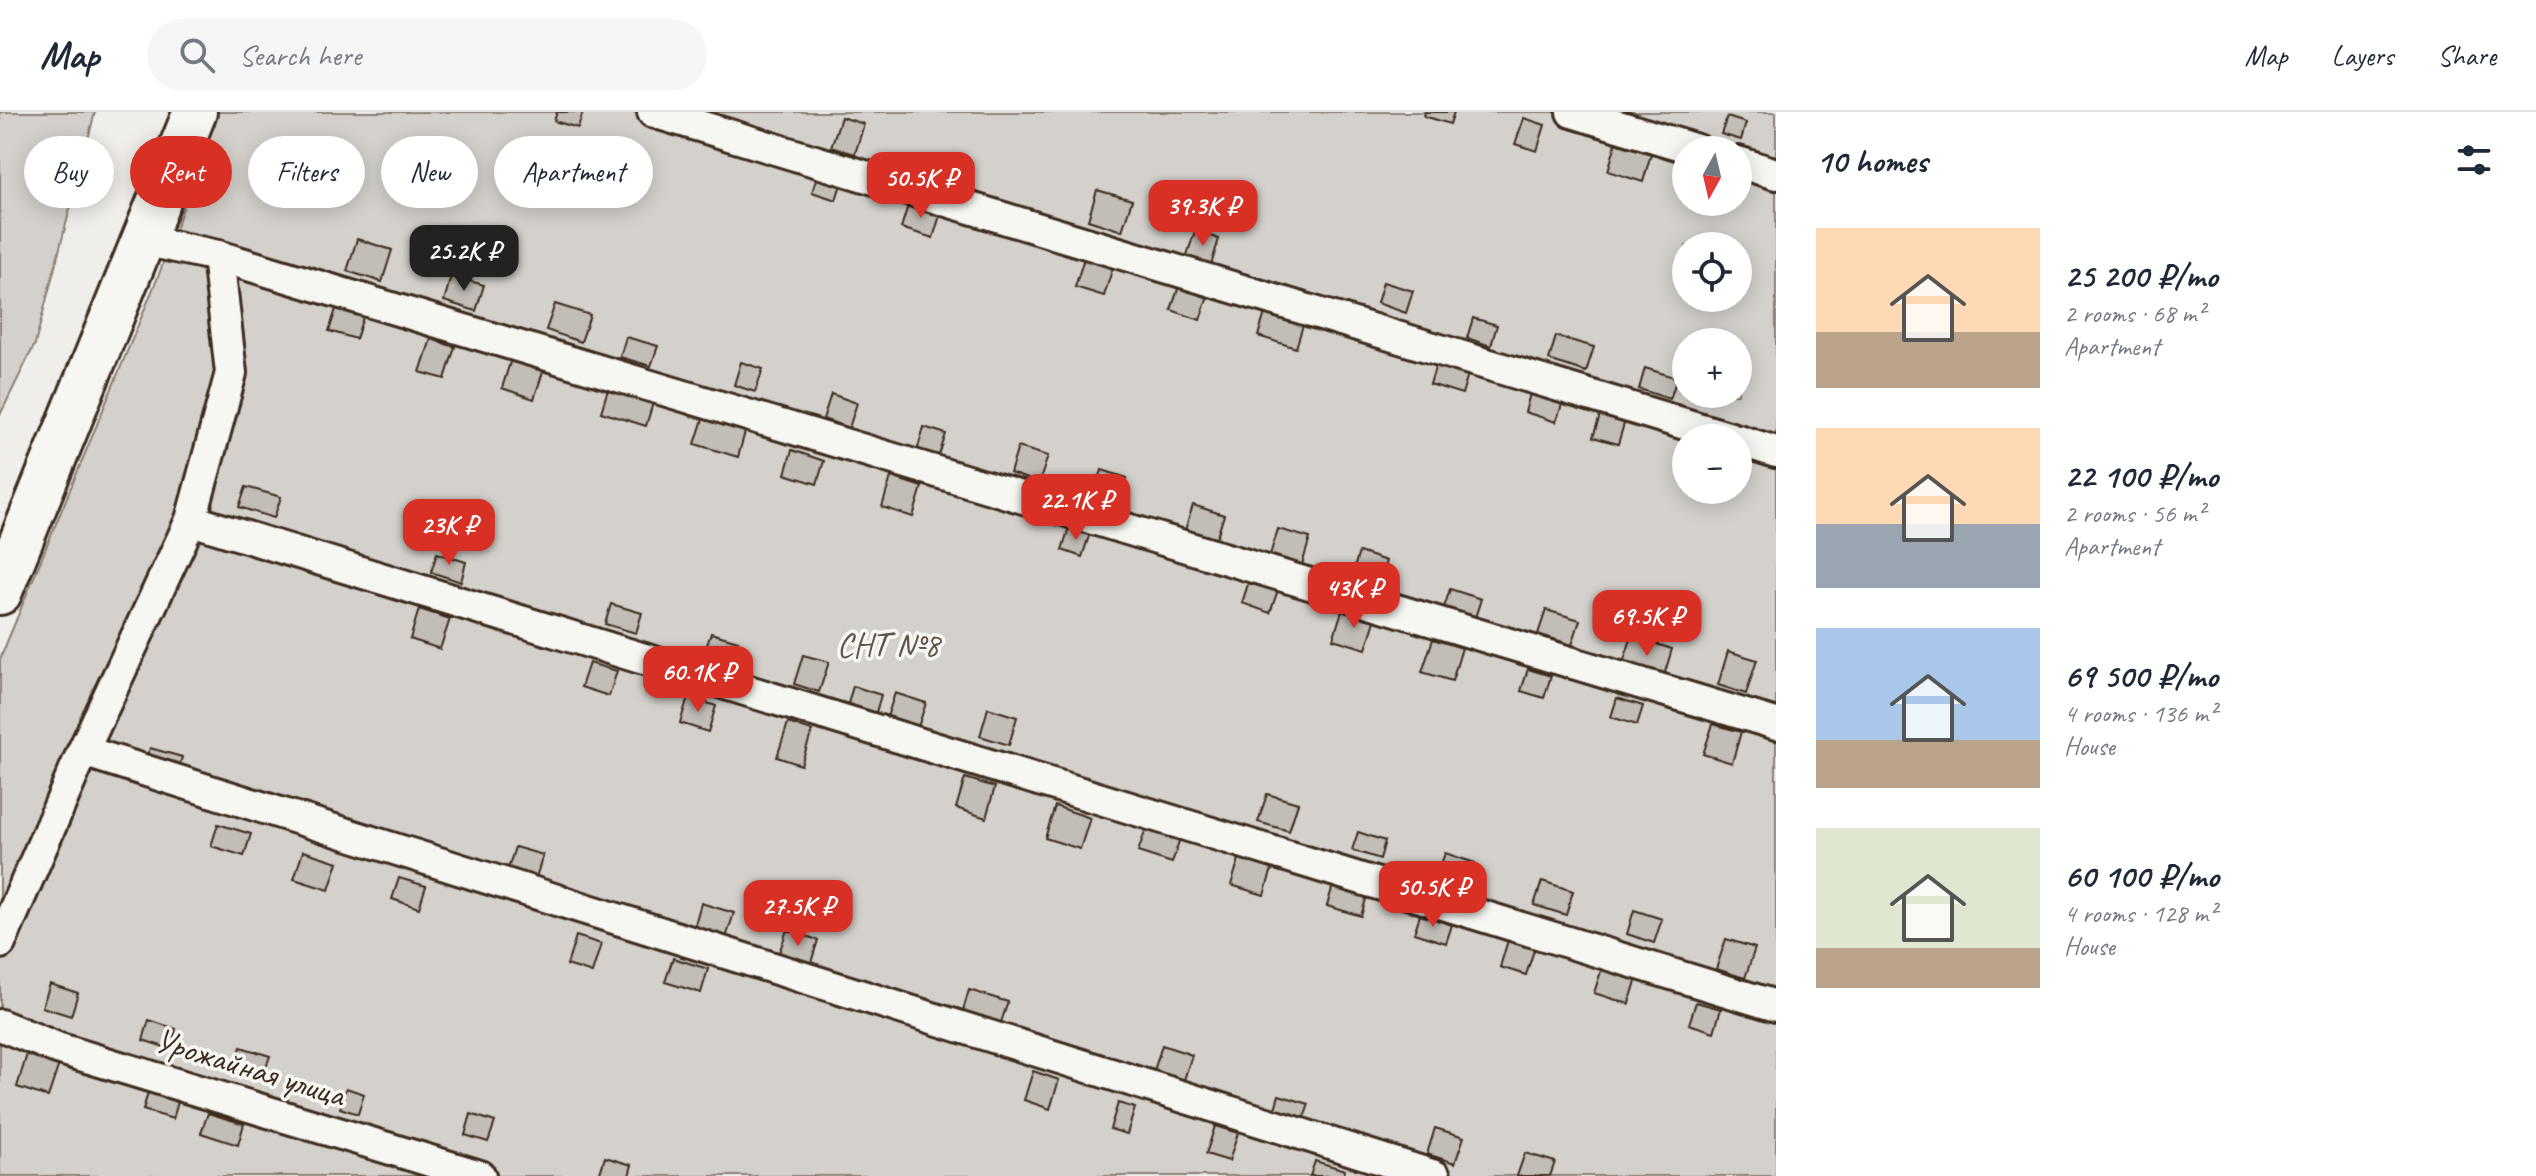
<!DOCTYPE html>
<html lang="en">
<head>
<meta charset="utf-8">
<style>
  :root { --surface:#fff; --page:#f6f6f7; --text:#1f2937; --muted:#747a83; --line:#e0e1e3; --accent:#d93025 }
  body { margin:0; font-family:Caveat,sans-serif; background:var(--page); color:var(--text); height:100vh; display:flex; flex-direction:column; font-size:30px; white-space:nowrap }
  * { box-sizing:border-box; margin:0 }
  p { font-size:26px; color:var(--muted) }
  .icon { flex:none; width:44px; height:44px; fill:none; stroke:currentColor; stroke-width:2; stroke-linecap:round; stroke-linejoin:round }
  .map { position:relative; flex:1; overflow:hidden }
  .sheet { display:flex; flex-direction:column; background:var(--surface); width:760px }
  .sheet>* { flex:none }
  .banner { position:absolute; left:24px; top:24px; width:760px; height:72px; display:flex; gap:16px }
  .needle { width:52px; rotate:188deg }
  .controls { position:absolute; left:1672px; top:24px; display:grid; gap:16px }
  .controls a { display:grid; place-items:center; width:80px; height:80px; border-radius:50%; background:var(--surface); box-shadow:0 4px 20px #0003; font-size:40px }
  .price { position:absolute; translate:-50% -68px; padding:0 18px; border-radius:16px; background:var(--accent); color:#fff; font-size:26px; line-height:52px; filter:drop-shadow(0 2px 4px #0008) }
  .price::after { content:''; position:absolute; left:50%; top:48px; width:24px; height:18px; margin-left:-12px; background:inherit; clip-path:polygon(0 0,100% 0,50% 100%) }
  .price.on { background:#222; color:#fff }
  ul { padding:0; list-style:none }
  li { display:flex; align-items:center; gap:24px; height:200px; padding:0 40px }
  li span { display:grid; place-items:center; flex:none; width:224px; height:160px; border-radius:0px; color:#555 }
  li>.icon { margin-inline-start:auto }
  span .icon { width:96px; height:96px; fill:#fffc; stroke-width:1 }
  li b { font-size:34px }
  h2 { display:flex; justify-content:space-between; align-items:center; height:96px; padding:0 40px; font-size:34px }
  .chip { padding:0 28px; border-radius:36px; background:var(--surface); box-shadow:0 4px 20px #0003; font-size:28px; line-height:72px }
  .chip.on { background:var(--accent); color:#fff }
  header { display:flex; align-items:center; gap:48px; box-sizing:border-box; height:112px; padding:0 40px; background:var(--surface); border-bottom:2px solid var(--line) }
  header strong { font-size:38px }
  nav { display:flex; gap:44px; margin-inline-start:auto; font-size:28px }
  .search { width:560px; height:72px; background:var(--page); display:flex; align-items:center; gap:20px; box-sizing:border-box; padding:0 28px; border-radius:44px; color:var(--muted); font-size:30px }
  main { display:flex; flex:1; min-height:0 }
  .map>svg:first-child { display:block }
</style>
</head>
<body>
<header>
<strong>Map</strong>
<div class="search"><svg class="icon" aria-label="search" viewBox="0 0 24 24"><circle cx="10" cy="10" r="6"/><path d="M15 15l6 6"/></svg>Search here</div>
<nav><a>Map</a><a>Layers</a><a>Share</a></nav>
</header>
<main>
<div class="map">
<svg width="1776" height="1064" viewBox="0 0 1776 1064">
  <rect width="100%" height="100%" fill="#efeeea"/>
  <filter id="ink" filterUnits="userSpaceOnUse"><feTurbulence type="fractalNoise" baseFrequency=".0125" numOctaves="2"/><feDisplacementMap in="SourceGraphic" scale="16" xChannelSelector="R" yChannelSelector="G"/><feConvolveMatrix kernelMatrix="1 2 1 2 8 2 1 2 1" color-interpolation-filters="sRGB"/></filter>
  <g filter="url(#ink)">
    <g fill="#d4d1cc" stroke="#887e75" stroke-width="2" fill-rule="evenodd">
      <path d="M0 0H95L35 232 0 303Z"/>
      <path d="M218 0H1776V1064H0V547L158 165ZM1686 38H1738V90H1686ZM1686 134H1738V186H1686ZM1686 230H1738V282H1686ZM1686 326H1738V378H1686Z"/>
    </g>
    <g fill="#c2bdb7" stroke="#3b2a1e" stroke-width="2">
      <path d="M557 0H583L578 16 554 9Z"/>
      <path d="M1425 0H1454L1450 12 1424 4Z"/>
      <path d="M841 5 864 12 855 42 831 35Z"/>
      <path d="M1727 5 1746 11 1741 28 1721 22Z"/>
      <path d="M1524 6 1545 13 1537 39 1515 32Z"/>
      <path d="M1616 31 1651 42 1643 70 1608 59Z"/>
      <path d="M820 56 844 63 836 88 812 80Z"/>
      <path d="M1097 78 1132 88 1122 119 1088 108Z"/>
      <path d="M909 90 941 100 933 126 901 116Z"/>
      <path d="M1195 119 1219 127 1211 153 1186 146Z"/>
      <path d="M357 127 392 138 382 170 347 159Z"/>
      <path d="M1084 146 1113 155 1104 184 1075 175Z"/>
      <path d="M451 164 484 173 476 199 444 189Z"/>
      <path d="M1383 170 1413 179 1406 201 1377 191Z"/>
      <path d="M1180 171 1209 181 1200 208 1171 198Z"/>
      <path d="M555 192 590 203 581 230 546 218Z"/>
      <path d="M337 194 364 202 356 227 329 219Z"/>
      <path d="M1265 201 1303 213 1296 236 1258 224Z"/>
      <path d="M1473 206 1497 213 1491 234 1467 226Z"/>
      <path d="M1556 224 1594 235 1586 260 1549 248Z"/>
      <path d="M626 225 658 234 651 254 620 245Z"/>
      <path d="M431 227 455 235 445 267 420 260Z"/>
      <path d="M511 247 544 257 534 287 502 276Z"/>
      <path d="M1437 249 1469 259 1462 282 1430 272Z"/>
      <path d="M741 250 763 257 755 280 734 273Z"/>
      <path d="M1645 256 1677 266 1670 287 1639 277Z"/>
      <path d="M608 277 653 291 646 314 601 300Z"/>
      <path d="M1531 278 1564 287 1556 310 1525 300Z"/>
      <path d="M831 282 857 291 849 316 823 307Z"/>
      <path d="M1602 298 1626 305 1618 332 1593 325Z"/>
      <path d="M703 307 745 320 738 345 695 332Z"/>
      <path d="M924 315 946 322 938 346 917 339Z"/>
      <path d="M1018 335 1048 344 1039 371 1010 361Z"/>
      <path d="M792 338 824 349 817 372 785 362Z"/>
      <path d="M1102 358 1127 366 1117 397 1092 389Z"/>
      <path d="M891 365 922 375 913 405 882 395Z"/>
      <path d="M246 375 281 385 274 406 239 395Z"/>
      <path d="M1193 393 1224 403 1216 428 1185 418Z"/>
      <path d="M1069 415 1090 421 1082 445 1062 438Z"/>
      <path d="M1278 417 1310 426 1301 456 1269 446Z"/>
      <path d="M1359 440 1386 449 1378 474 1351 466Z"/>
      <path d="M437 441 466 450 461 470 431 460Z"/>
      <path d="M1249 469 1278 478 1270 501 1242 491Z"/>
      <path d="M1450 477 1481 487 1474 509 1443 499Z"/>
      <path d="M611 492 642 501 636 521 605 512Z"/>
      <path d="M419 497 450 507 440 537 410 527Z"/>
      <path d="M1546 498 1580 508 1572 533 1538 522Z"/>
      <path d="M1342 499 1375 509 1366 537 1333 527Z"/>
      <path d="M711 521 738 529 732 548 705 539Z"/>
      <path d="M1632 524 1672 537 1663 567 1622 554Z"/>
      <path d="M1433 527 1462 536 1452 569 1422 560Z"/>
      <path d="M1728 539 1757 548 1746 582 1718 573Z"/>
      <path d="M803 543 829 550 819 580 794 572Z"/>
      <path d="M589 551 617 559 609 584 581 575Z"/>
      <path d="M1528 557 1551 564 1544 586 1521 579Z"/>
      <path d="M853 574 881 583 875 604 847 595Z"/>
      <path d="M895 581 926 591 918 615 887 605Z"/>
      <path d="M688 585 716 594 708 620 680 611Z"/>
      <path d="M1617 586 1643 594 1637 613 1611 605Z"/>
      <path d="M988 596 1017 605 1009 633 980 624Z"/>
      <path d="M788 611 812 619 801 653 777 645Z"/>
      <path d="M1713 612 1741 620 1732 651 1703 642Z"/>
      <path d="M150 636 182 645 177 663 144 652Z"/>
      <path d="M965 666 995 675 986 706 956 696Z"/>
      <path d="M1267 682 1298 691 1289 719 1258 710Z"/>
      <path d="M1055 694 1090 706 1080 737 1045 726Z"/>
      <path d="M218 712 251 722 244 744 211 734Z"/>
      <path d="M1146 716 1180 726 1172 751 1138 740Z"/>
      <path d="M1358 720 1385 729 1380 747 1352 738Z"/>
      <path d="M515 735 543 743 534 772 506 763Z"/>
      <path d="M303 739 338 750 329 778 294 767Z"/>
      <path d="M1445 741 1475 751 1466 777 1436 767Z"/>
      <path d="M1239 747 1272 757 1264 783 1231 773Z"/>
      <path d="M399 766 426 774 419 796 392 787Z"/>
      <path d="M1542 769 1573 779 1566 803 1534 793Z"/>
      <path d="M1333 773 1367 784 1361 804 1327 794Z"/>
      <path d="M701 791 734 801 726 826 694 816Z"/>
      <path d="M1634 798 1662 807 1654 831 1627 822Z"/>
      <path d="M1420 803 1452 813 1446 831 1414 821Z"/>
      <path d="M787 818 818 828 810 854 778 844Z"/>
      <path d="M576 824 601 832 592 861 567 853Z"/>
      <path d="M1726 827 1755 836 1745 866 1716 857Z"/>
      <path d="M1508 828 1535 835 1526 863 1500 855Z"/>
      <path d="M673 846 708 857 701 881 665 870Z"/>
      <path d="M1602 856 1637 866 1629 892 1594 881Z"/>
      <path d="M50 872 78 881 71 904 42 895Z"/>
      <path d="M969 878 1008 890 999 916 961 905Z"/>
      <path d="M1696 890 1721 897 1714 920 1689 912Z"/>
      <path d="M149 908 176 917 170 937 143 928Z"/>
      <path d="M1162 933 1192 943 1183 971 1153 962Z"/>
      <path d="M241 935 270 944 262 967 233 958Z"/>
      <path d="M27 942 59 952 48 985 17 975Z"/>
      <path d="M1033 959 1059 968 1050 997 1024 988Z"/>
      <path d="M346 976 364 982 358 1002 340 996Z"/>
      <path d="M148 980 178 990 173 1007 143 998Z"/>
      <path d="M1279 983 1309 992 1302 1012 1273 1003Z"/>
      <path d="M1118 991 1135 996 1127 1022 1110 1017Z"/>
      <path d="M208 1001 244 1012 238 1033 201 1021Z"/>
      <path d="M471 1002 495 1010 488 1030 465 1023Z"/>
      <path d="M1215 1014 1238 1021 1229 1049 1206 1042Z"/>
      <path d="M1435 1016 1464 1025 1455 1051 1427 1042Z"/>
      <path d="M1525 1041 1555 1050 1550 1064H1517Z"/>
      <path d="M605 1045 632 1053 629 1064H599Z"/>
      <path d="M1315 1049 1345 1058 1343 1064H1310Z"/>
    </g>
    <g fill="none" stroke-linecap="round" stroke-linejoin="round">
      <defs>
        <g id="street">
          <path d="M653 0 1731 326"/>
          <path d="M1572 0 1697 38"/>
          <path d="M1738 50 1776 62"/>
          <path d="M143 128 218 144 1776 612"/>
          <path d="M1738 328 1776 340"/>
          <path d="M191 408 1776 894"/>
          <path d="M83 639 1435 1064"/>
          <path d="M0 831 83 639 191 408 231 261 218 144"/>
          <path d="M0 913 57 936 480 1064"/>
        </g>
        <path id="secondary" d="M0 481 195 0"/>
      </defs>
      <use href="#street" stroke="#3b2a1e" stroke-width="36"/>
      <use href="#secondary" stroke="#3b2a1e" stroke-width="48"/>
      <use href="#street" stroke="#f6f6f2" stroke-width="30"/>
      <use href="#secondary" stroke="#f6f6f2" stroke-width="42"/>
    </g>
  </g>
  <g text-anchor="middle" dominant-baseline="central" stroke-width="7" stroke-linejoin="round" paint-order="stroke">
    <g font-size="34" fill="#61544a" stroke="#f6f6f2">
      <text x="888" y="532">СНТ №8</text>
    </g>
    <g font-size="34" fill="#3b2a1e" stroke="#f6f6f2">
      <text transform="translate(250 955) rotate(17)">Урожайная улица</text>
    </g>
  </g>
</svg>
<div class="controls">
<a><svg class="needle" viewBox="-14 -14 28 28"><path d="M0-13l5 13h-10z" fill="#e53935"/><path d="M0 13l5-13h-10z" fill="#747a83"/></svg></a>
<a><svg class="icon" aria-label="locate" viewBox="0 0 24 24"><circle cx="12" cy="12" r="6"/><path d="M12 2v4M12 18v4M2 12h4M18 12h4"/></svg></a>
<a>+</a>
<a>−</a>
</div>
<b class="price" style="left:921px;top:108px">50.5K ₽</b>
<b class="price" style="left:1203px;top:136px">39.3K ₽</b>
<b class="price on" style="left:464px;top:181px">25.2K ₽</b>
<b class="price" style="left:1076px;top:430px">22.1K ₽</b>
<b class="price" style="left:449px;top:455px">23K ₽</b>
<b class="price" style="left:1354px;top:518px">43K ₽</b>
<b class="price" style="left:1647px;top:546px">69.5K ₽</b>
<b class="price" style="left:698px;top:602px">60.1K ₽</b>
<b class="price" style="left:1433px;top:817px">50.5K ₽</b>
<b class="price" style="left:798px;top:836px">27.5K ₽</b>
<div class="banner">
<a class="chip">Buy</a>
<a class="chip on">Rent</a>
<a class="chip">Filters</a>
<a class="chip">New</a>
<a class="chip">Apartment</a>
</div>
</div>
<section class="sheet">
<h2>10 homes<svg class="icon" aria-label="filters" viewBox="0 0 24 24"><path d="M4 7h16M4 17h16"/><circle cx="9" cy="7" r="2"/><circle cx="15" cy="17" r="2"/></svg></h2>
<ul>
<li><span style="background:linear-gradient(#ffd9b3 65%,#b9a48a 0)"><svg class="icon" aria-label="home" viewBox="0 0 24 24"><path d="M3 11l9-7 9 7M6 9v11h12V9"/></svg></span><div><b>25 200 ₽/mo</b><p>2 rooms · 68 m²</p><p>Apartment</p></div></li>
<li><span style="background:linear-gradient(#ffd9b3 60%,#9aa5b1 0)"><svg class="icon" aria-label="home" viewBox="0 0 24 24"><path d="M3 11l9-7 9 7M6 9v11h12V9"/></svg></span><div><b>22 100 ₽/mo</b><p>2 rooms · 56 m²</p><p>Apartment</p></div></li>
<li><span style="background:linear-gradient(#a9c7e8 70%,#b9a48a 0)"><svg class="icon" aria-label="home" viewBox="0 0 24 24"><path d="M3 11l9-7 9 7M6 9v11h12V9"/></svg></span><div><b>69 500 ₽/mo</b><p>4 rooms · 136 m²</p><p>House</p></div></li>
<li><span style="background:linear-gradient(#dfe7d0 75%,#b9a48a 0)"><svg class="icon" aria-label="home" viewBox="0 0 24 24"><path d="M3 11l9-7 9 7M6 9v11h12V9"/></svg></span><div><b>60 100 ₽/mo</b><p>4 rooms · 128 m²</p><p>House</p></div></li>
</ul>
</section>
</main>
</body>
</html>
